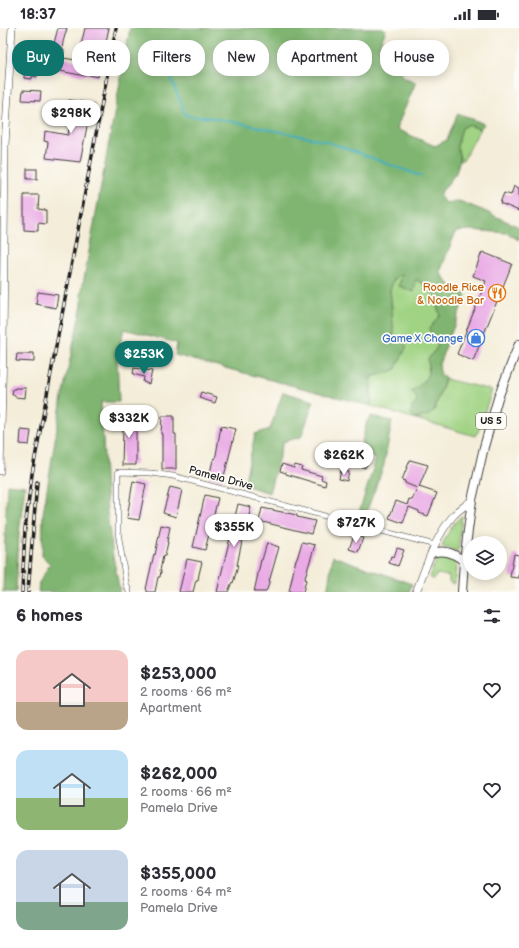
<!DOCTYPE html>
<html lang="en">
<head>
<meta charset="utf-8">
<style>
  :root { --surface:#fff; --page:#f7f7f7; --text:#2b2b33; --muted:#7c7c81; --accent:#0f766e }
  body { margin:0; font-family:"Balsamiq Sans",sans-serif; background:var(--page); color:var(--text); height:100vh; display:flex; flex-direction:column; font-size:15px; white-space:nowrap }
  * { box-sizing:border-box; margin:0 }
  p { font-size:13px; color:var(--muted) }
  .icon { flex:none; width:22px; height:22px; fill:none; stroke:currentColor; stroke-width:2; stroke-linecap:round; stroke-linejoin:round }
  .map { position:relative; height:564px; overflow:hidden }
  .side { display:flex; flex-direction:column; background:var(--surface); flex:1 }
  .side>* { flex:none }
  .banner { position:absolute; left:12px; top:12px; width:495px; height:36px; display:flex; gap:8px }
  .controls { position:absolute; left:463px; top:508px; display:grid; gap:8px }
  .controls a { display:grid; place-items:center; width:44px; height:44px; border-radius:50%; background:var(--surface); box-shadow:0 2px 10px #0003; font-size:20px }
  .price { position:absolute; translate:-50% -34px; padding:0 9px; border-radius:14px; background:#fff; color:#222; font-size:13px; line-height:26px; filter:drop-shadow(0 1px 2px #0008) }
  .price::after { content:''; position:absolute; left:50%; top:24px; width:12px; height:9px; margin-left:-6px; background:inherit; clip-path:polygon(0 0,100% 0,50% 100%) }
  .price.current { background:var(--accent); color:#fff }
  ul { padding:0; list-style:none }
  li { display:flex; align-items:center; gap:12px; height:100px; padding:0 16px }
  li span { display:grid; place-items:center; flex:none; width:112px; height:80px; border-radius:12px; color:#555 }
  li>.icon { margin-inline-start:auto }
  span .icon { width:48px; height:48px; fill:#fffc; stroke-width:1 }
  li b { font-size:17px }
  h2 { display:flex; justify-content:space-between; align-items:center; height:48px; padding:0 16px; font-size:17px }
  .pill { padding:0 14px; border-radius:16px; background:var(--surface); box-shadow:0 2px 10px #0003; font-size:14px; line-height:36px }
  .pill.current { background:var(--accent); color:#fff }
  .status { display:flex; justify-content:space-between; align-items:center; height:28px; padding:0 20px; background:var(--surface); direction:ltr }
  .status svg { height:11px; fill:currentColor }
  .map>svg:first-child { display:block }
</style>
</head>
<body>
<div class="status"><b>18:37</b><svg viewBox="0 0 49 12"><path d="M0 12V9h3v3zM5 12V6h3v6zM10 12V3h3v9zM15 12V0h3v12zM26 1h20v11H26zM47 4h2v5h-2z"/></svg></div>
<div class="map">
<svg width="519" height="564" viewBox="0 0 519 564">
  <rect width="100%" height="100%" fill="#fdfcf7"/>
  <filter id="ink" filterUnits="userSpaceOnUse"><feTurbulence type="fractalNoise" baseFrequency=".025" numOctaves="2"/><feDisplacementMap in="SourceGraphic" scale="8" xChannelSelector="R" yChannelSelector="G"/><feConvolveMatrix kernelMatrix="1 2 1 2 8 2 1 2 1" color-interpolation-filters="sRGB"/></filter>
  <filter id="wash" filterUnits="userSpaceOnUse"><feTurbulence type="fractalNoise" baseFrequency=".012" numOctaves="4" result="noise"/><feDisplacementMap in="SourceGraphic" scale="16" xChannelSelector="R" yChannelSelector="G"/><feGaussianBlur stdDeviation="0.9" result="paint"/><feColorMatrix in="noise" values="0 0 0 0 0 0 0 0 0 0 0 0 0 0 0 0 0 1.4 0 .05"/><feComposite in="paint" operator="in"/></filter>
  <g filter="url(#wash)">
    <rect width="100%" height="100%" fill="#f4edd9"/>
    <g fill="#a0d383" stroke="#5e7850">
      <path d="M468 97 480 101 464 131 459 133 460 130 457 118 462 100Z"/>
      <path d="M402 246 399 258 416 251 432 262 440 287 438 318 428 331C430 349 426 353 412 363L417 371 416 376 434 383 445 351 492 362 478 404 475 408 371 378V349L395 342 392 279 390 262 394 251Z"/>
      <path d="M462 488 458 522 457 523 443 519 442 518C446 508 453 494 462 488Z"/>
      <path d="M444 527 454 530 456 533 455 555 453 556 449 554V548L437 546 434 551H432L430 549C432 540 435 531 444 527Z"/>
    </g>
    <g fill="#80b571" stroke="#4e6846">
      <path d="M130 0H382L386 2 378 21 394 27 403 49 416 54 396 101 435 118 447 112 458 85 484 96 480 101 468 97 462 100 457 118 460 130 456 145 439 167 445 175 459 173 482 182 519 199V212L507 205 470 202 456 203 440 244 449 256 466 267 439 336 440 345 445 351 434 383 427 388 415 391 411 386 412 379 416 376 417 371 412 363C426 353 430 349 428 331L438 318 429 301 440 287 432 262 416 251 414 264 399 258 402 246 394 251 390 262 394 307 407 318 395 342 371 349V378L175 327 177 315 124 301 117 328 119 374H101L107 484 113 528 120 564H38L39 555 50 536 42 528 43 486 62 369 82 276 81 267Z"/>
      <path d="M283 364 314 373 301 409 283 414 269 465 244 457 255 406 270 401Z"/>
      <path d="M371 388 392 393 384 437 363 493 357 491 376 431 367 428V422L361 417 367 393Z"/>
      <path d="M7 456 25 458 19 505 16 564H3Z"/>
      <path d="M333 528 412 556 409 564H327Z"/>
    </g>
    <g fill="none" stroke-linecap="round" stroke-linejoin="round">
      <path stroke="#3faebc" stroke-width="2" d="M154 32 158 39 169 45 185 86 189 88 214 90 325 113 421 148"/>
    </g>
    <g id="blocks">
      <g fill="#e9aae5">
        <path d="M58 0H67L63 14 62 22H64L63 30 95 35 98 21 81 17 85 0H109L98 49 85 46V48L50 41 53 27H41V19H53Z"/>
        <path d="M25 26 36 27 35 42H37V49L32 48V51L24 50Z"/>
        <path d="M23 62 41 63 40 73 22 72Z"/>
        <path d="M69 72 94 76 92 89 89 88 80 134 46 130 48 114 44 113 45 103 68 107 72 85 67 84Z"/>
        <rect x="27" y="141" width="10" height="10"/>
        <path d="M514 158 519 160V183L500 175 504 165 511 167Z"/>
        <path d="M24 167H39L38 181 46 182V196L38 195V203L24 202Z"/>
        <path d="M482 224 512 236 473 333 457 326 486 253 473 248Z"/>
        <path d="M38 264 58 267 56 280 36 276Z"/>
        <path d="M29 325H34V334L16 333 17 326H29Z"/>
        <path d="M134 340 152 343 149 356 143 354 144 349 133 346Z"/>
        <path d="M15 360H26L25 370 15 369V367H12L13 361H15Z"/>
        <path d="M201 364 217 369 215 375 199 370Z"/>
        <path d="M135 383V402H136V437H122L123 401 121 402V396H122V384Z"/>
        <path d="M162 388H174V406H176V441H162V406H161Z"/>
        <path d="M221 398 236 401 223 452 209 449 213 432H214L216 427Z"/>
        <path d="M21 402 31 403 29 417 20 416Z"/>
        <path d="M351 430 367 436 365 440 349 435Z"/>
        <path d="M410 432 428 437 419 459 437 465 428 488 419 485V483L409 479 403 495 389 490 396 473 407 477 409 471 412 472 417 460 405 455V453L402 452Z"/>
        <path d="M282 436 294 440 295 437 302 439 301 442 322 448 321 451 326 453 325 458 286 446V445L280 443Z"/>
        <path d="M341 442 349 444 347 453 339 451Z"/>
        <path d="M133 453 146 456 139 492 127 490Z"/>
        <path d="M170 459 182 462 176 489 163 485Z"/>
        <path d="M205 467 218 470 205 522 193 519Z"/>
        <path d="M238 476 251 479 243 513H242L237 537 238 538 233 555 232 554 228 564H217Z"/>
        <path d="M262 480 297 487V489L315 493 311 506 259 493Z"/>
        <path d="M161 497 170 499 167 514H168L165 528H163L160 543H161L160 549H158L155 564H147V562L146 561 154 526 155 527Z"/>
        <path d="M354 507 363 510 358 524 349 521Z"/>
        <path d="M302 514 315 517 306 546 305 551 306 552 303 564H289L295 536 296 531H297Z"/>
        <path d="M267 515 279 519 271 547 269 553H270L266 564H254L261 532H262Z"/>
        <path d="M397 520 404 522 398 538 389 535 391 528 394 529Z"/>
        <path d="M514 526 519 527V550L510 549Z"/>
        <path d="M187 531 202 534 199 546 198 552H196L193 564H179Z"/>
      </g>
    </g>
  </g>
  <g filter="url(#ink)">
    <use href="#blocks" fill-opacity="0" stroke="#3c3b38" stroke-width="1"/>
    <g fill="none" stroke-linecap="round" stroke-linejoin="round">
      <defs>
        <path id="minor" d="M129 564 126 555 118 504V444L151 445 173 448 435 517"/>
        <g id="secondary">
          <path d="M0 443 3 318 5 117 12 0"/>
          <path d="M416 564C426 539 435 509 453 488 458 482 465 478 472 472"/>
        </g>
        <g id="primary">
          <path d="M432 525C445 521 453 525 464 533"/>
          <path d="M462 564 464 533 472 472 484 419 498 370 519 316"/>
        </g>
      </defs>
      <use href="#minor" stroke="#3c3b38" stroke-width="6"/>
      <use href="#secondary" stroke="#3c3b38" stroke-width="8"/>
      <use href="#primary" stroke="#3c3b38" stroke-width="10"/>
      <use href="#minor" stroke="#fff" stroke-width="5"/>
      <use href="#secondary" stroke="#fff" stroke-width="7"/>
      <use href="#primary" stroke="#fff" stroke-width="8"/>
      <defs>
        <g id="rail">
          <path d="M22 564 25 501 32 446 116 0"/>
          <path d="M28 564 37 454"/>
        </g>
      </defs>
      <use href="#rail" stroke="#1c1c1c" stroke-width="3.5"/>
      <use href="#rail" stroke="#fdfcf7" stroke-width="2" stroke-dasharray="6" stroke-linecap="butt"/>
    </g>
  </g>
  <defs>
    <symbol id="restaurant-ring" viewBox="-11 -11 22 22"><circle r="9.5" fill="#fdfcf7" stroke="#e8710a" stroke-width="1.5"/><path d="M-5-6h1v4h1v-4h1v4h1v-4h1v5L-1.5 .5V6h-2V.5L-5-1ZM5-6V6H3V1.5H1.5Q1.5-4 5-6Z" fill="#e8710a"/></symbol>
    <symbol id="shop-ring" viewBox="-11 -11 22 22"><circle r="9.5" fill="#fdfcf7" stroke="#3f7fe0" stroke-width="1.5"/><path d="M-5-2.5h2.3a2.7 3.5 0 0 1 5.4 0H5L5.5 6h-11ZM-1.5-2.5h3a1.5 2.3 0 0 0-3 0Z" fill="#3f7fe0"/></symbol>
  </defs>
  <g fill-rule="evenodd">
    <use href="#restaurant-ring" x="487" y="255" width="20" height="20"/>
    <use href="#shop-ring" x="466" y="300" width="20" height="20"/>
  </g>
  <g text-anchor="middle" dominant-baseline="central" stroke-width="3.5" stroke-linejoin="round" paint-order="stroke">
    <rect fill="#fdfcf7" stroke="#605f5e" stroke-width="1" x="476" y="385" width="30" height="16" rx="3"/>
    <g font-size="10" font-weight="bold" fill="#1c1c1c">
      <text x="491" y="393">US 5</text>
    </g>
    <g font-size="11" fill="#c56008" stroke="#fdfcf7" text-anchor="end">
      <text x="484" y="259">Roodle Rice<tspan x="484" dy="13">&amp; Noodle Bar</tspan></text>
    </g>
    <g font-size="11" fill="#366cbe" stroke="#fdfcf7" text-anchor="end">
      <text x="463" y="310">Game X Change</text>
    </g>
    <g font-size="11" fill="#1c1c1c" stroke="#fdfcf7">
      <text transform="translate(221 450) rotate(15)">Pamela Drive</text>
    </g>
  </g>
</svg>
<div class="controls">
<a><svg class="icon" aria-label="layers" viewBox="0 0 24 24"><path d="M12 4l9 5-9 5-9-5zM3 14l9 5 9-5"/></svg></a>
</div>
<b class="price" style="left:71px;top:106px">$298K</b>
<b class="price current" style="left:144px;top:347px">$253K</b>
<b class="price" style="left:129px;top:411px">$332K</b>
<b class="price" style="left:344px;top:448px">$262K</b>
<b class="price" style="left:356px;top:516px">$727K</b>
<b class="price" style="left:234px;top:520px">$355K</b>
<div class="banner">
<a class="pill current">Buy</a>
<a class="pill">Rent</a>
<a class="pill">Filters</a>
<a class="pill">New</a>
<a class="pill">Apartment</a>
<a class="pill">House</a>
</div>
</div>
<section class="side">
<h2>6 homes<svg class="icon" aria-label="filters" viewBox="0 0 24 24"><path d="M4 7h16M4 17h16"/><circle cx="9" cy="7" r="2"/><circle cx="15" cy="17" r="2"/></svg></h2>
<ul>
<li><span style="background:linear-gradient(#f6c9c9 65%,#b9a48a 0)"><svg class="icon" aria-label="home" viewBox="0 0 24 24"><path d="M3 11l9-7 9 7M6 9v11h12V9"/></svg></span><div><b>$253,000</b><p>2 rooms · 66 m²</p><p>Apartment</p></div><svg class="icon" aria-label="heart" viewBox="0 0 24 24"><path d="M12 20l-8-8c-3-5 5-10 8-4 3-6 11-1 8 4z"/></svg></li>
<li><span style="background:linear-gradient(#bfe0f5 60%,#8fb573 0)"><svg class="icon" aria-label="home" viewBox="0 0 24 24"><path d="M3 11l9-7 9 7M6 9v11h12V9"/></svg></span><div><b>$262,000</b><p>2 rooms · 66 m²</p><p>Pamela Drive</p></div><svg class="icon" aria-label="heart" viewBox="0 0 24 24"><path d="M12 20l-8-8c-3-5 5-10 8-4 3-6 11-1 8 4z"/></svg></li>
<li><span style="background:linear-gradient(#c9d6e8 65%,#7fa58c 0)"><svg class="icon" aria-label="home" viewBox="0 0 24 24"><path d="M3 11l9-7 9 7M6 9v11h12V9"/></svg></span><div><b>$355,000</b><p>2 rooms · 64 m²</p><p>Pamela Drive</p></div><svg class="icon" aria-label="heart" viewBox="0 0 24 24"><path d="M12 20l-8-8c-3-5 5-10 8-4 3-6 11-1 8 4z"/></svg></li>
</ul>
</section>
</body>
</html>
